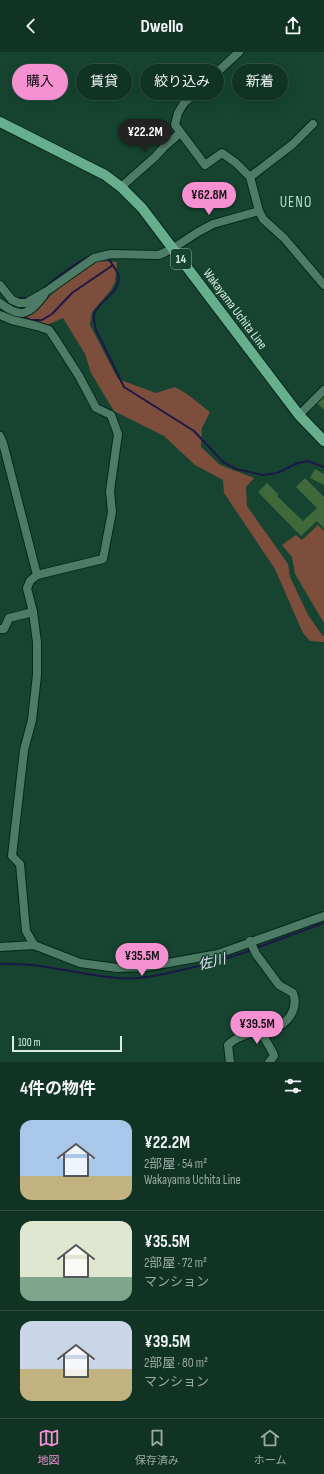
<!DOCTYPE html>
<html lang="ja">
<head>
<meta charset="utf-8">
<style>
  :root { --surface:#103324; --page:#193b2c; --text:#f1f3f6; --muted:#9caaa6; --line:#304e41; --accent:#f590d1 }
  body { margin:0; font-family:"Sofia Sans Condensed","Noto Sans JP",sans-serif; background:var(--page); color:var(--text); height:100vh; display:flex; flex-direction:column; font-size:15px; white-space:nowrap }
  * { box-sizing:border-box; margin:0 }
  p { font-size:13px; color:var(--muted) }
  .icon { flex:none; width:22px; height:22px; fill:none; stroke:currentColor; stroke-width:2; stroke-linecap:round; stroke-linejoin:round }
  .map { position:relative; height:1010px; overflow:hidden }
  .details { display:flex; flex-direction:column; background:var(--surface); flex:1 }
  .details>* { flex:none }
  .banner { position:absolute; left:12px; top:12px; width:300px; height:36px; display:flex; gap:8px }
  .scale { position:absolute; left:12px; bottom:10px; width:110px; box-sizing:border-box; padding-left:4px; border:2px solid #d6eee1; border-top:0; font-size:11px; line-height:14px; white-space:nowrap; color:#d6eee1; -webkit-text-stroke:3px #164430; paint-order:stroke }
  .price { position:absolute; translate:-50% -34px; padding:0 9px; border-radius:14px; background:var(--accent); color:#111; font-size:13px; line-height:26px; filter:drop-shadow(0 1px 2px #0008) }
  .price::after { content:''; position:absolute; left:50%; top:24px; width:12px; height:9px; margin-left:-6px; background:inherit; clip-path:polygon(0 0,100% 0,50% 100%) }
  .price.current { background:#222; color:#fff }
  ul { padding:0; list-style:none }
  li { display:flex; align-items:center; gap:12px; height:100px; padding:0 20px }
  li+li { border-top:1px solid var(--line) }
  li span { display:grid; place-items:center; flex:none; width:112px; height:80px; border-radius:12px; color:#555 }
  li>.icon { margin-inline-start:auto }
  span .icon { width:48px; height:48px; fill:#fffc; stroke-width:1 }
  li b { font-size:17px }
  h2 { display:flex; justify-content:space-between; align-items:center; height:48px; padding:0 20px; font-size:17px }
  .pill { padding:0 14px; border-radius:18px; background:var(--surface); box-shadow:0 4px 16px #0002,0 0 0 1px var(--line); font-size:14px; line-height:36px }
  .pill.current { background:var(--accent); color:#111 }
  header { display:flex; justify-content:space-between; align-items:center; height:52px; padding:0 20px; background:var(--surface); font-size:18px; font-weight:700 }
  .dock { display:flex; justify-content:space-around; align-items:center; height:56px; border-top:1px solid var(--line); background:var(--surface); font-size:11px; color:var(--muted) }
  .dock a { display:grid; justify-items:center; gap:2px }
  .dock .current { color:var(--accent) }
  .map>svg:first-child { display:block }
</style>
</head>
<body>
<header><svg class="icon" aria-label="back" viewBox="0 0 24 24"><path d="M15 5l-7 7 7 7"/></svg>Dwello<svg class="icon" aria-label="share" viewBox="0 0 24 24"><path d="M12 15V3M7 8l5-5 5 5M5 13v7h14v-7"/></svg></header>
<div class="map">
<svg width="324" height="1010" viewBox="0 0 324 1010">
  <rect width="100%" height="100%" fill="#164430"/>
  <g fill="#7e4e3c">
    <path d="M96 209 117 210 115 230 111 238 92 260 90 273 118 327 156 341 175 335 187 342 210 360 202 376 201 395 220 413 254 426 246 435 247 454 288 512 290 525 308 563 322 583 324 584V590L310 589 303 581 295 563 275 517 224 441 223 428 195 413 164 384 114 359 91 321 85 302 63 266 47 273 20 268 38 258 51 243 72 225Z"/>
    <path d="M318 473 324 479V571L295 522 292 505 282 493 296 483 302 488Z"/>
  </g>
  <g fill="none" stroke-linecap="round" stroke-linejoin="round">
    <g stroke="#1c1848" stroke-width="2">
      <path d="M108 206C111 211 116 217 118 222 123 240 99 248 94 262 93 267 95 273 96 278L124 335 194 379 223 410 236 417 263 423 277 421 298 411 308 409 324 415"/>
      <path d="M40 239C51 230 92 196 105 201"/>
      <path d="M16 246H28"/>
      <path d="M0 259 10 261"/>
      <path d="M20 264 31 268H42L52 262 72 241 113 213"/>
      <path d="M256 896 324 871"/>
      <path d="M0 912C40 910 79 923 118 926 140 928 160 923 181 918 206 913 228 906 252 898"/>
    </g>
  </g>
  <g fill="#3f693b">
    <path d="M324 345V358L317 351Z"/>
    <path d="M315 417 324 422V433L310 426Z"/>
    <path d="M305 426 324 445V476L317 469 301 484 258 440 267 431 279 443 277 444 303 469 317 456 296 435Z"/>
  </g>
  <g fill="none" stroke-linecap="round" stroke-linejoin="round">
    <defs>
      <g id="minor">
        <path d="M239 0 184 51 178 61 175 73 205 113 222 101 236 111 250 125"/>
        <path d="M313 72 293 92 250 125 259 159 263 167 284 186 324 233"/>
        <path d="M121 135 155 105 164 95 180 81"/>
        <path d="M0 233 12 248 19 251H26L47 239 94 206 111 202 159 203 172 197 198 180 213 172 259 159"/>
        <path d="M0 251C22 268 29 262 44 243"/>
        <path d="M0 263 12 268 37 274 49 278 54 285 79 324 96 356 111 363 118 382 110 439 112 460 103 507 37 523 30 529 27 536 33 560 37 590V623L32 668 24 698 12 804 20 812 26 879 34 893"/>
        <path d="M299 363 324 338"/>
        <path d="M0 384 3 391 37 523"/>
        <path d="M0 577H4L9 566 33 560"/>
        <path d="M0 895 34 893 80 911 117 916 146 915 218 902 324 864"/>
        <path d="M260 978 273 1001 274 1004 269 1010"/>
        <path d="M230 1010 228 993C235 985 250 981 259 978 263 977 268 978 272 977 288 972 299 957 293 941L279 933 256 902 250 889"/>
      </g>
      <path id="major" d="M0 70 105 123 121 135 142 156 299 363 324 389"/>
    </defs>
    <use href="#minor" stroke="#05281a" stroke-width="10"/>
    <use href="#major" stroke="#05281a" stroke-width="12"/>
    <use href="#minor" stroke="#4e7b65" stroke-width="8"/>
    <use href="#major" stroke="#67ae8c" stroke-width="10"/>
  </g>
  <g text-anchor="middle" dominant-baseline="central" stroke-width="3" stroke-linejoin="round" paint-order="stroke">
    <rect fill="#164430" stroke="#9cbbac" stroke-width="1" x="171" y="197" width="20" height="20" rx="3"/>
    <g font-size="12" font-weight="bold" fill="#d6eee1">
      <text x="181" y="207">14</text>
    </g>
    <g font-size="13" fill="#d6eee1" stroke="#164430">
      <text transform="translate(235 257) rotate(53)">Wakayama Uchita Line</text>
    </g>
    <g font-size="14" font-style="italic" fill="#e1e2f3" stroke="#164430">
      <text transform="translate(212 910) rotate(-14)">佐川</text>
    </g>
    <g font-size="15" letter-spacing="1" fill="#aedec5" stroke="#164430">
      <text x="296" y="150">UENO</text>
    </g>
  </g>
</svg>
<div class="scale">100 m</div>
<b class="price current" style="left:145px;top:101px">¥22.2M</b>
<b class="price" style="left:209px;top:164px">¥62.8M</b>
<b class="price" style="left:142px;top:925px">¥35.5M</b>
<b class="price" style="left:257px;top:993px">¥39.5M</b>
<div class="banner">
<a class="pill current">購入</a>
<a class="pill">賃貸</a>
<a class="pill">絞り込み</a>
<a class="pill">新着</a>
</div>
</div>
<section class="details">
<h2>4件の物件<svg class="icon" aria-label="filters" viewBox="0 0 24 24"><path d="M4 7h16M4 17h16"/><circle cx="9" cy="7" r="2"/><circle cx="15" cy="17" r="2"/></svg></h2>
<ul>
<li><span style="background:linear-gradient(#a9c7e8 70%,#c2b280 0)"><svg class="icon" aria-label="home" viewBox="0 0 24 24"><path d="M3 11l9-7 9 7M6 9v11h12V9"/></svg></span><div><b>¥22.2M</b><p>2部屋 · 54 m²</p><p>Wakayama Uchita Line</p></div></li>
<li><span style="background:linear-gradient(#dfe7d0 70%,#7fa58c 0)"><svg class="icon" aria-label="home" viewBox="0 0 24 24"><path d="M3 11l9-7 9 7M6 9v11h12V9"/></svg></span><div><b>¥35.5M</b><p>2部屋 · 72 m²</p><p>マンション</p></div></li>
<li><span style="background:linear-gradient(#c9d6e8 60%,#c2b280 0)"><svg class="icon" aria-label="home" viewBox="0 0 24 24"><path d="M3 11l9-7 9 7M6 9v11h12V9"/></svg></span><div><b>¥39.5M</b><p>2部屋 · 80 m²</p><p>マンション</p></div></li>
</ul>
</section>
<nav class="dock">
<a class="current"><svg class="icon" aria-label="map" viewBox="0 0 24 24"><path d="M3 6l6-2 6 2 6-2v14l-6 2-6-2-6 2zM9 4v14M15 6v14"/></svg>地図</a>
<a><svg class="icon" aria-label="saved" viewBox="0 0 24 24"><path d="M7 4h10v16l-5-4-5 4z"/></svg>保存済み</a>
<a><svg class="icon" aria-label="home" viewBox="0 0 24 24"><path d="M3 11l9-7 9 7M6 9v11h12V9"/></svg>ホーム</a>
</nav>
</body>
</html>
